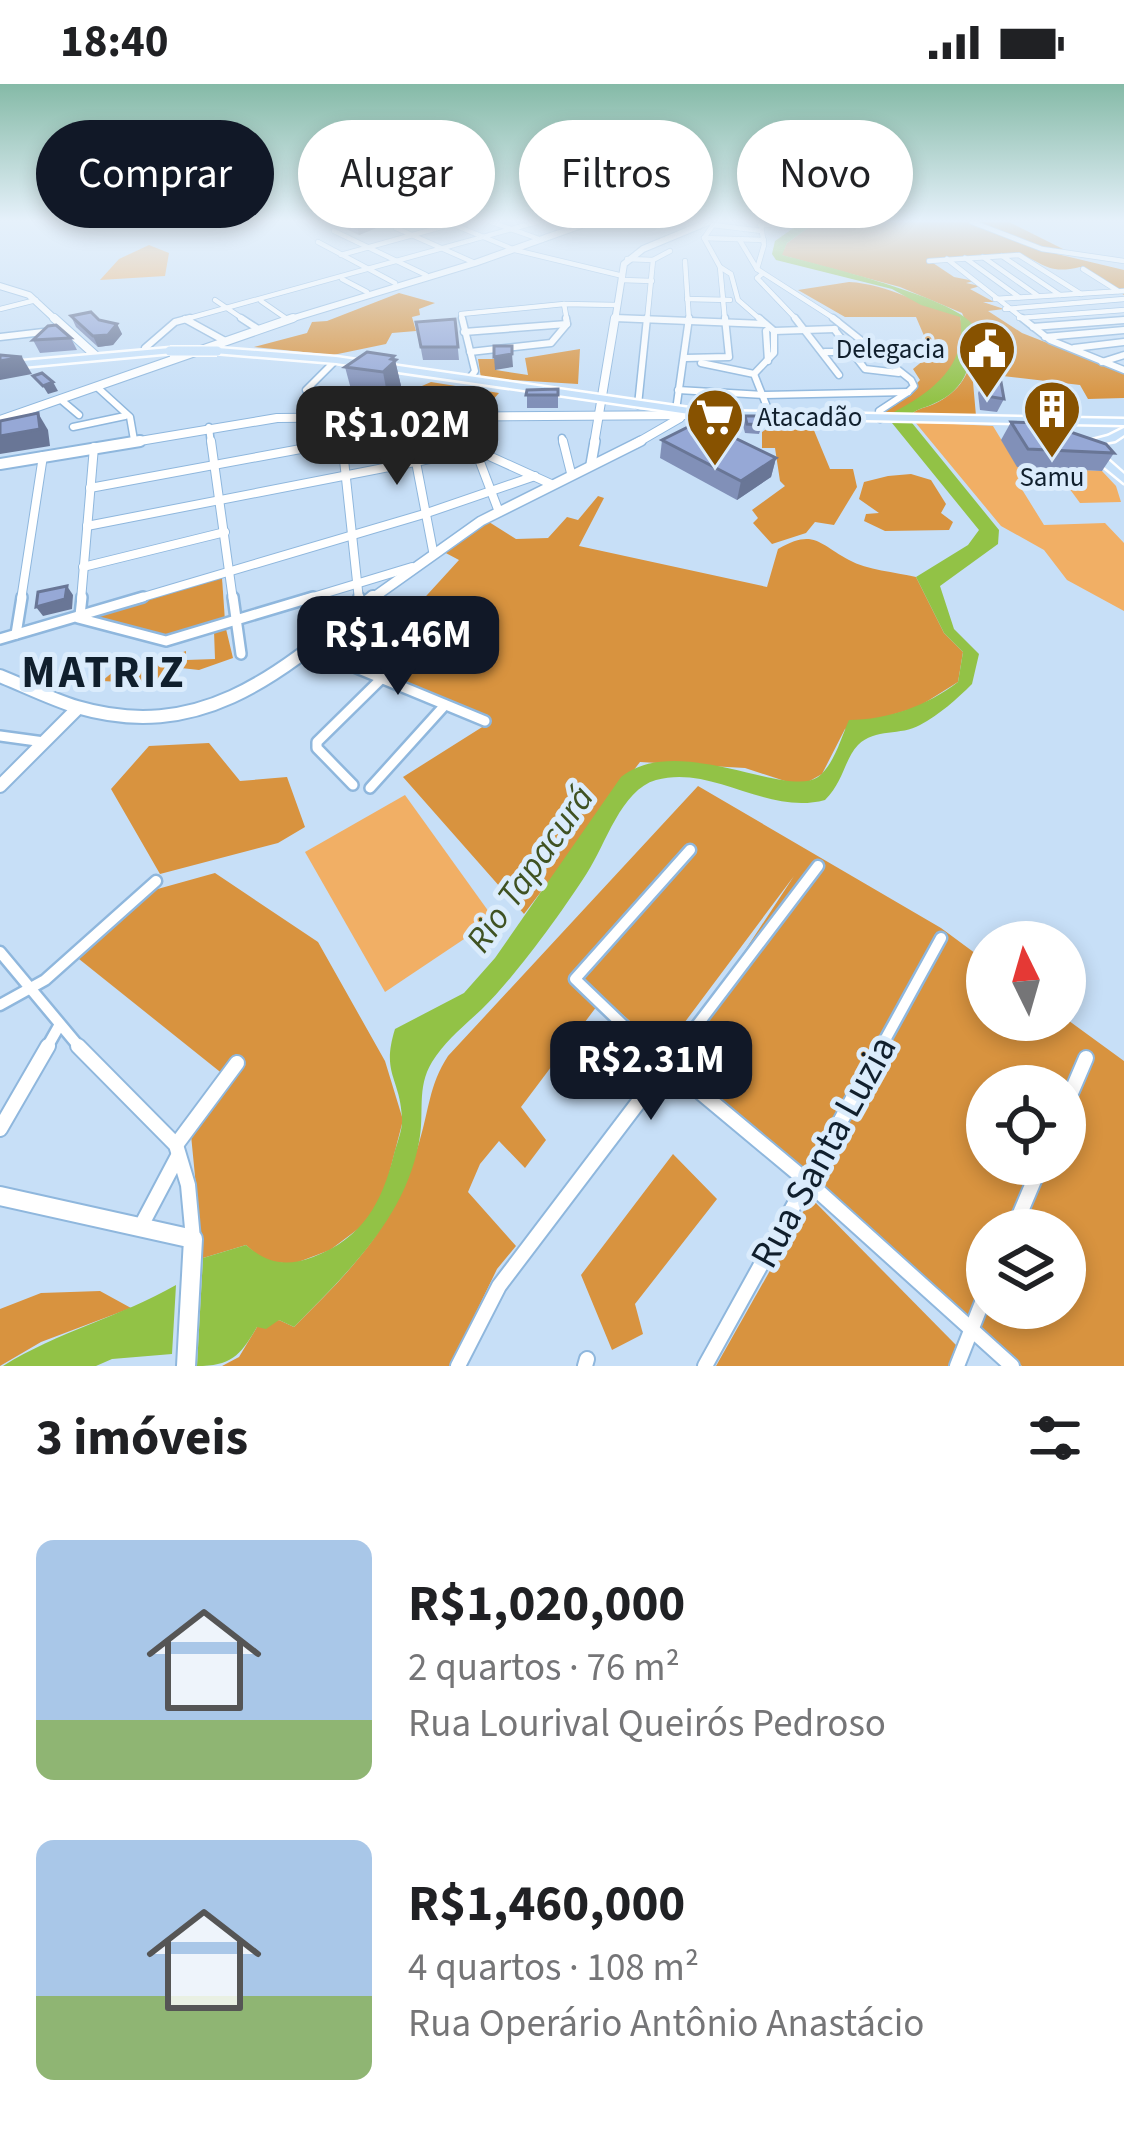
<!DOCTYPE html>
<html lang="pt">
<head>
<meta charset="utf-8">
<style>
  :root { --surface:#fff; --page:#f6f6f6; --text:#202124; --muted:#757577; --accent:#111827 }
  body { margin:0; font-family:"Source Sans 3",sans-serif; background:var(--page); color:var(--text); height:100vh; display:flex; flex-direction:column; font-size:45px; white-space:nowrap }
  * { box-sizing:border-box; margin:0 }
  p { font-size:39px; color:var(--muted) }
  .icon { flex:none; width:66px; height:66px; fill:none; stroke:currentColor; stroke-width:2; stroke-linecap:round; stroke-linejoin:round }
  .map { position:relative; height:1282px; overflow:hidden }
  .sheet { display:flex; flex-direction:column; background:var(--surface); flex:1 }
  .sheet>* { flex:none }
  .top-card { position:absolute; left:36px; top:36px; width:1053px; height:108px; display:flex; gap:24px }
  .needle { width:78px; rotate:355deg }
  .controls { position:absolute; left:966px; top:837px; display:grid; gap:24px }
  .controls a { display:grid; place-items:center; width:120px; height:120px; border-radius:50%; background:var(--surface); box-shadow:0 6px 18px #0003; font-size:60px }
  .price { position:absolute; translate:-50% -102px; padding:0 27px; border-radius:24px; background:var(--accent); color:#fff; font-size:39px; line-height:78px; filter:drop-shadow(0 3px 6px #0008) }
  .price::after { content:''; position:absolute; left:50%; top:72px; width:36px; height:27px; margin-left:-18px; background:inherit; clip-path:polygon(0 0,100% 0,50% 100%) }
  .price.on { background:#222; color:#fff }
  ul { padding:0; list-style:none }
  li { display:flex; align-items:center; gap:36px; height:300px; padding:0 36px }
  li span { display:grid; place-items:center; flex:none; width:336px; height:240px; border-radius:18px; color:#555 }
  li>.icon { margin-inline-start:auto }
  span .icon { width:144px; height:144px; fill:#fffc; stroke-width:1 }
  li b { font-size:51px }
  h2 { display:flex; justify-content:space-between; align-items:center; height:144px; padding:0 36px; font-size:51px }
  .pill { padding:0 42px; border-radius:54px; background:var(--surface); box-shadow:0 6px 18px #0003; font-size:42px; line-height:108px }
  .pill.on { background:var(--accent); color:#fff }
  .status { display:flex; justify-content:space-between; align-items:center; height:84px; padding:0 60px; background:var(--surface); direction:ltr }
  .status svg { height:33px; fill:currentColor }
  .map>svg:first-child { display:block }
</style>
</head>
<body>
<div class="status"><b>18:40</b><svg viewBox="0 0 49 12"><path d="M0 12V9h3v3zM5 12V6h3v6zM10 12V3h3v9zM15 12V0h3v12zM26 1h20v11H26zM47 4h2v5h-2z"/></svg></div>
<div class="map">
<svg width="1124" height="1282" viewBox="0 0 1124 1282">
  <rect width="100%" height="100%" fill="#c7dff7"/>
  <g fill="#f1af65">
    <path d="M149 161 169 169 165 192 100 196 119 175Z"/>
    <path d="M915 338 993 342 1018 383 1102 387 1116 402 1121 418 1080 419 1066 400 1018 399 1044 441 1105 439 1124 459V527L1067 496 1044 466 1001 442Z"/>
    <path d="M405 711 494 835 385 908 305 768Z"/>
  </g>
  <g fill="#d8933f" fill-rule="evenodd">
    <path d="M816 138H1009L1065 166 1057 170 1124 186V211L1080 183C1044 192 1043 175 1017 171 990 168 957 176 930 177L954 193 974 197 966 199 980 202 970 205 994 218H983L1004 225 988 227 1022 249 1124 289V314L1088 315 1080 301 985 290 973 298 976 332 908 334C916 324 922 325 934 320 974 302 979 265 962 229L900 203 781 171 787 159Z"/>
    <path d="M849 198C889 200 922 222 960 232 961 239 964 246 963 253 962 283 912 334 882 334L880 328 896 321 920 296 913 285 925 275H934L916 233H845L798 206Z"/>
    <path d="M399 209 435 219 419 225 420 231 412 233 416 247 392 249 386 260 333 271 254 263 307 249 312 238 327 237Z"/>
    <path d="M580 265 578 300 481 294 478 275H495L496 286 528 291 525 274Z"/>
    <path d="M431 298 499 309 482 328 413 325 420 312 406 309Z"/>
    <path d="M768 344H813L830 385H853L857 403 834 441 815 438 806 449 772 460 753 439 758 434 752 426 785 402 780 397 775 364H762V348Z"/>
    <path d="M888 392 911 390 931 396 946 420 941 429 953 438 949 446 885 447 864 437 866 430 879 429 859 415 864 398Z"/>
    <path d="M598 412 604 414 579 462 767 503 778 465C814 444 819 460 849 476 867 486 895 488 916 493L944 549 963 568 958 598 918 623 845 645 822 690 806 699 788 698 745 684 640 678 524 830 403 693 487 640 486 633 393 596 448 537 417 522 459 476 442 467 489 438 516 455 548 454 567 433 578 436Z"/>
    <path d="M222 494 225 537 164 553 90 532Z"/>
    <path d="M226 545 233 574 199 586 172 583 160 600 102 597 125 578 141 582 186 567V576L215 575 214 547Z"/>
    <path d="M209 659 240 697 287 693 305 743 278 759 160 790 111 705 149 662Z"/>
    <path d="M698 702 941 844 987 878V936L1065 934 1124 977V1282H1022L673 976 794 792 664 966 603 914 521 1023 546 1056 525 1084 499 1057 480 1080 468 1108 516 1162 497 1185 450 1282H222L239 1273 257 1243 279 1236 294 1243C355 1182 393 1145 419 1059 429 1027 429 1001 448 972ZM987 1002H1065V1080H987ZM987 1146H1065V1224H987Z"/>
    <path d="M215 789 318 858 385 977 403 1036 387 1098 370 1136 330 1166 293 1180 264 1177 246 1161 203 1174 191 1051 229 995 79 875 154 806Z"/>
    <path d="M673 1070 717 1115 635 1220 643 1250 612 1266 581 1191Z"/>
    <path d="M811 1114 956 1261 949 1282H716Z"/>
    <path d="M100 1207 131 1224 41 1258 0 1282V1225L41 1209Z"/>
  </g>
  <g fill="#92c246">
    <path d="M802 138H816L787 159 782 171C820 181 953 213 973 241 973 276 969 305 933 320 922 325 916 324 908 334L999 446 998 460 940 502 954 545 979 570 972 600C957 615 939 631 920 641 901 652 875 644 858 661 844 676 844 697 825 716 767 732 713 680 656 696 621 706 606 760 587 789 562 828 515 893 482 925 464 942 445 957 432 978 416 1004 425 1030 419 1058 405 1135 346 1190 294 1243L279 1236 266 1245 257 1243C240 1272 231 1282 197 1282L203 1174 246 1161C268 1180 286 1183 313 1173 363 1154 382 1119 394 1070 397 1059 403 1045 402 1034 400 993 381 990 395 945L464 909 495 874 621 693C677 648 787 715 818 693 834 681 841 654 849 636 888 636 928 621 958 598L963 568 944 549 916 493 968 461 979 446 892 339 894 328C933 307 968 281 960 233L921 221 892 205 776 176 772 170 775 157Z"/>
    <path d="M176 1201 172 1270 112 1275 96 1282H3C57 1248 120 1233 176 1201Z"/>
  </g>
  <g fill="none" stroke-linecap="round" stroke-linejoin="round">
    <defs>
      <g id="minor-far5">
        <path d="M410 138 396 144 475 179"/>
        <path d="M447 138 515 166 623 192"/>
        <path d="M491 138 542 156"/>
        <path d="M972 138 1042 165 1124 177"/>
        <path d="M760 141H787"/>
        <path d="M761 141 764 161 757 185 838 237"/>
        <path d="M334 147 426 191"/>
        <path d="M762 147 713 141 704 154 720 183 731 190 738 216 762 237"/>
        <path d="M704 154 764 156"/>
        <path d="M739 155 757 185"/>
        <path d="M318 158 395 199"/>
        <path d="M341 171 452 140"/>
        <path d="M1002 172 1060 211"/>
        <path d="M983 173 1037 211"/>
        <path d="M965 174 1019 213"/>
        <path d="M627 175 653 176 647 237"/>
        <path d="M947 175 1026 237"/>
        <path d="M653 176 670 167"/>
        <path d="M685 177 689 237"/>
        <path d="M929 177 1019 171 1081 210"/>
        <path d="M720 183 725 237"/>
        <path d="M1083 185 1118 207"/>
        <path d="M762 190 757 194 798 237"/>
        <path d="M342 195 367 208"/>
        <path d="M622 196 652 197"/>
        <path d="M687 215 730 216"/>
        <path d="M995 215 1124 207"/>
        <path d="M215 216 246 237"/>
        <path d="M261 217 287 235"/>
        <path d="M564 220 567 237"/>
        <path d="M0 225 36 216"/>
        <path d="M1005 225 1124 215"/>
        <path d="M615 234 686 237"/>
        <path d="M1019 234 1124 226"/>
        <path d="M179 237 537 138"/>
        <path d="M463 237 461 230 564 220 617 221"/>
        <path d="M1113 237 1124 236"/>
      </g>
      <g id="minor-far4">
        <path d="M241 234 258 245"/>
        <path d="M462 234 475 287 469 295"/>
        <path d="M615 234 765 240"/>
        <path d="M795 234 839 291"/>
        <path d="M833 234 911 296 914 302 908 308"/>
        <path d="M1022 234 1050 256 1124 286"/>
        <path d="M185 235 225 257"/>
        <path d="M1033 243 1124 236"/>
        <path d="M834 245 865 285 899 289"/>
        <path d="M766 247 768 277"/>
        <path d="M774 247 835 245"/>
        <path d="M464 248 567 240"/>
        <path d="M0 253 52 247"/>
        <path d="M1045 253 1124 246"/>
        <path d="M145 264 175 238 190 234"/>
        <path d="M1074 264 1124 258"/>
        <path d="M470 268 551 259 567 240 566 234"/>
        <path d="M825 268H874"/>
        <path d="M685 274 729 273 725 234"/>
        <path d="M1102 278 1124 271"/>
        <path d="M701 279 754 290 771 333"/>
        <path d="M754 290 774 269V247L759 234"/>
        <path d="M97 303 130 333 134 356"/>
        <path d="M306 306 336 276"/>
        <path d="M678 306 764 311 908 308"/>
        <path d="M60 315 79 331"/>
        <path d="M638 321 647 234"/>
        <path d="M676 326 689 234"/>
        <path d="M337 332 343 360"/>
        <path d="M407 333 412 360"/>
        <path d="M464 334 474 360"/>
        <path d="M880 335 879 327 908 308"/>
        <path d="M73 343 125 332"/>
        <path d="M209 343 211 360"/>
        <path d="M562 354 563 360"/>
        <path d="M329 360 344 357"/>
      </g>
      <g id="minor-far3">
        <path d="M211 357 233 516"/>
        <path d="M342 357 359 516"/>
        <path d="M412 357 433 467"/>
        <path d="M472 357 499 428"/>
        <path d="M563 357 571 389"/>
        <path d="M90 404 344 357"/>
        <path d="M87 442 476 366 551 400"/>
        <path d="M83 483 225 448"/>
        <path d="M21 516 43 372"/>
        <path d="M81 516 94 363"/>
        <path d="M133 516 424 430 535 392"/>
        <path d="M303 516 412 483"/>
      </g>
      <g id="minor-far2">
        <path d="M233 513 241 570"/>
        <path d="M359 513 360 525"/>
        <path d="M80 531 82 513"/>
        <path d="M78 534 166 557 313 513"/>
        <path d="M16 550 22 513"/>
        <path d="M0 555 143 513"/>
        <path d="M313 566 485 637"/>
        <path d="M0 652 44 658"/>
        <path d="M353 701 317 664V658L439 538"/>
        <path d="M370 704 445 621"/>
      </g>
      <g id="minor-far1">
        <path d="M0 868 81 965"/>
        <path d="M0 921 45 896 156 797"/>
        <path d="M46 965 59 942"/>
        <path d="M648 965 575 895 690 766"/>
        <path d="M679 965 818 782"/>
        <path d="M880 965 941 854"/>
      </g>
      <g id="minor">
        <path d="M78 962 176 1061 188 1101 193 1155"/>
        <path d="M645 962 808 1098 1012 1282"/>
        <path d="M1065 1023 1086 974"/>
        <path d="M0 1045 48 962"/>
        <path d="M176 1061 237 979"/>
        <path d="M141 1142 178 1072"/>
        <path d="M1013 1146 1041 1080"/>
        <path d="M458 1282 499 1202 681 962"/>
        <path d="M585 1282 587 1275"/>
        <path d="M705 1282 882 962"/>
        <path d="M957 1282 987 1206"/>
      </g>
      <g id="tertiary-far4">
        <path d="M0 202 29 211 57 237"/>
        <path d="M615 237 624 180 643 165 708 138"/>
      </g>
      <g id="tertiary-far3">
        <path d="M54 234 95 271"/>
        <path d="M594 360 615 234"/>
        <path d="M635 360 680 334"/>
      </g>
      <g id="tertiary-far2">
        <path d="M591 380 595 357"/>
        <path d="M370 516 481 437 641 357"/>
      </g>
      <g id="tertiary-far1">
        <path d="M0 592C25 602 51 615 77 623 203 660 283 587 373 513"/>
        <path d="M0 702 77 625"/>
      </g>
      <path id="tertiary" d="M0 1112 193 1155 186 1282"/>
      <path id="secondary-far2" d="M284 237 475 179 590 138"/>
      <g id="secondary-far1">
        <path d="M0 336 293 234"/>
        <path d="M122 360 277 334 701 331"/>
      </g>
      <path id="secondary" d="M0 380 140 357"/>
      <g id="primary">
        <path d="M170 264 174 267 173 269 0 285V279Z"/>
        <path d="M217 264 336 273 710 327 1124 335V341L710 333 336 279 214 269 213 267Z"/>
        <path d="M1124 344V351L1115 357 1082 363 1077 360 1108 352Z"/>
        <path d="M1091 368H1099L1124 390V399L1091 372Z"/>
      </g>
    </defs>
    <use href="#minor-far5" stroke="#8fb7dd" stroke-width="6"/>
    <use href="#minor-far4" stroke="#8fb7dd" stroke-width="9"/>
    <use href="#minor-far3" stroke="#8fb7dd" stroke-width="10"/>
    <use href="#minor-far2" stroke="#8fb7dd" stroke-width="14"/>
    <use href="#minor-far1" stroke="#8fb7dd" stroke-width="15"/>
    <use href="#minor" stroke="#8fb7dd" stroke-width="18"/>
    <use href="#tertiary-far4" stroke="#8fb7dd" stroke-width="8"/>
    <use href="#tertiary-far3" stroke="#8fb7dd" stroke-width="10"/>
    <use href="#tertiary-far2" stroke="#8fb7dd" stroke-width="12"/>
    <use href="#tertiary-far1" stroke="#8fb7dd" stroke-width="16"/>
    <use href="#tertiary" stroke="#8fb7dd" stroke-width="22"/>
    <use href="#secondary-far2" stroke="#8fb7dd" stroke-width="8"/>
    <use href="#secondary-far1" stroke="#8fb7dd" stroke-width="10"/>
    <use href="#secondary" stroke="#8fb7dd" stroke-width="14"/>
    <use href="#primary" stroke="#fff" stroke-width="5"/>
    <use href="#minor-far5" stroke="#fff" stroke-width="4.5"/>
    <use href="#minor-far4" stroke="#fff" stroke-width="6"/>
    <use href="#minor-far3" stroke="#fff" stroke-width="8"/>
    <use href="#minor-far2" stroke="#fff" stroke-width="9"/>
    <use href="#minor-far1" stroke="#fff" stroke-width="10"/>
    <use href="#minor" stroke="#fff" stroke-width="14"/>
    <use href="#tertiary-far4" stroke="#fff" stroke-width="6"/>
    <use href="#tertiary-far3" stroke="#fff" stroke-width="8"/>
    <use href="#tertiary-far2" stroke="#fff" stroke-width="9"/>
    <use href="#tertiary-far1" stroke="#fff" stroke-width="12"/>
    <use href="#tertiary" stroke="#fff" stroke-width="18"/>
    <use href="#secondary-far2" stroke="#fff" stroke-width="6"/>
    <use href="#secondary-far1" stroke="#fff" stroke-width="8"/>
    <use href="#secondary" stroke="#fff" stroke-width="10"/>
    <use href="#primary" fill="#c7e1fa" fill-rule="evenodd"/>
    <defs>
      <path id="primary-bridge" d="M170 267H217"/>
    </defs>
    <use href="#primary-bridge" stroke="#fff" stroke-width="12" stroke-linecap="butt"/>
    <use href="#primary-bridge" stroke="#c7e1fa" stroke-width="9"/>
  </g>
  <g fill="#8190b8">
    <path d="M337 138H391L359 151 338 141Z"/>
    <path d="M71 232 117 240 122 250 113 261 98 263 76 243Z"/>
    <path d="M455 235 459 276H423L416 238Z"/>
    <path d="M71 254 77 266 40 269 33 256Z"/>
    <path d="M395 276 401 302 388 315 352 309 345 283Z"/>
    <path d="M984 296 1004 315 997 328 980 326 978 309Z"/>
    <path d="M558 305V324H527V306Z"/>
    <path d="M745 332 762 341 759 350 745 349 743 341Z"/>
    <path d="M1011 338 1114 369 1102 387 1017 383 1001 356Z"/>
    <path d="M662 356 776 374 771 393 737 416 660 374Z"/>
  </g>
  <g fill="#697696">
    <path d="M366 138H391L359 151 357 142Z"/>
    <path d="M117 240 122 250 113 261 98 263 93 252Z"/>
    <path d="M512 270 513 283 495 286 494 273Z"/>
    <path d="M394 272 401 302 388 315 383 288Z"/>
    <path d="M22 273 32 290 0 296V277Z"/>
    <path d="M53 298 58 307 48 310 43 302Z"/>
    <path d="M38 329 48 346 50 362 0 370V352Z"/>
    <path d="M776 374 771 393 737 416 741 397Z"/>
    <path d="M67 502 73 511 72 525 43 532 36 523Z"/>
  </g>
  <g fill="#96a8d6" stroke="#697696" stroke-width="3">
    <path d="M91 228 99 236 117 240 108 251 93 252 71 232Z"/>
    <path d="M455 235 458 263H421L416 238Z"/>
    <path d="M56 241 71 254 33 256 48 242Z"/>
    <path d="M494 262H512V270L494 273Z"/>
    <path d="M367 268 394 272 391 275 396 276 383 288 345 283Z"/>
    <path d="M0 271 22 273 0 277Z"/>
    <path d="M42 289 53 298 43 302 33 292Z"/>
    <path d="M984 296 1001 298 1004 315 986 312Z"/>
    <path d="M558 305V311H526L527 306Z"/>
    <path d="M38 329 40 345 0 352V337Z"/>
    <path d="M745 332H759L762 341 747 340Z"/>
    <path d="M1011 338 1044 339 1106 360 1114 369 1028 365Z"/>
    <path d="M692 341H708L776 374 741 397 662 356Z"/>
    <path d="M67 502 65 515 36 523 38 508Z"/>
  </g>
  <linearGradient id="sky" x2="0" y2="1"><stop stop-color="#85baa7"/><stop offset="0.43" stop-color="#e6f1fb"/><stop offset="1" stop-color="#e6f1fb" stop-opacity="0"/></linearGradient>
  <rect width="1124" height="318" fill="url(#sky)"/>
  <defs>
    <symbol id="civic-pin" viewBox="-11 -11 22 30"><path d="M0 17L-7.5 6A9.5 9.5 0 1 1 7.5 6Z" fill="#875200" stroke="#dbecfc"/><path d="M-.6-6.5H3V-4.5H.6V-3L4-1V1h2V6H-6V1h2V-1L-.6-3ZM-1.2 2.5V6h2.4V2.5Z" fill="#fff"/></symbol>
    <symbol id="building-pin" viewBox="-11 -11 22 30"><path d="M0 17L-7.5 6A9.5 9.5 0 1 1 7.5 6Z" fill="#875200" stroke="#dbecfc"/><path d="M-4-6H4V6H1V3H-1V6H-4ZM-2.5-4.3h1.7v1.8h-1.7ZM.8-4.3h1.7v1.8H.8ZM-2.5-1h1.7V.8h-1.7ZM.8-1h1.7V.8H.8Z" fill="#fff"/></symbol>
    <symbol id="supermarket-pin" viewBox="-11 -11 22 30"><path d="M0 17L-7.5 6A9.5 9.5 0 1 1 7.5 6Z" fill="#875200" stroke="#dbecfc"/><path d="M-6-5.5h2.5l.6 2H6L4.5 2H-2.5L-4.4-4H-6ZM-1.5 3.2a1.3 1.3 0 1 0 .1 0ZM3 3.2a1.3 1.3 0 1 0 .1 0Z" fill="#fff"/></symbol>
  </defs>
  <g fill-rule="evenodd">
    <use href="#civic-pin" x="954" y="232" width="66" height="90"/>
    <use href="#building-pin" x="1019" y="292" width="66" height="90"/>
    <use href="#supermarket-pin" x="682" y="300" width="66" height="90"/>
  </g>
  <g text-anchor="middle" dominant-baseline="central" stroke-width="10" stroke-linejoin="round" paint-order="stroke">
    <g font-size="27" fill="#101f2d" stroke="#dbecfc" text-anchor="end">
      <text x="945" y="265">Delegacia</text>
      <text x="757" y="333" text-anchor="start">Atacadão</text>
      <text x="1052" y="393" text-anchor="middle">Samu</text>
    </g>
    <g font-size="36" font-style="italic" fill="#3f5222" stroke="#dbecfc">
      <text transform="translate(530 785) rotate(-55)">Rio Tapacurá</text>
    </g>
    <g font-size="39" fill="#101f2d" stroke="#dbecfc">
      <text transform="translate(824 1068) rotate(-61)">Rua Santa Luzia</text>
    </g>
    <g font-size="45" font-weight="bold" letter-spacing="3" fill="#101f2d" stroke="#dbecfc">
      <text x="104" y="589">MATRIZ</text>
    </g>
  </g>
</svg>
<div class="controls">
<a><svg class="needle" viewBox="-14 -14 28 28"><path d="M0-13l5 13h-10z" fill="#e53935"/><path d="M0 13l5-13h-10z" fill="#757577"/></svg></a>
<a><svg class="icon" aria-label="locate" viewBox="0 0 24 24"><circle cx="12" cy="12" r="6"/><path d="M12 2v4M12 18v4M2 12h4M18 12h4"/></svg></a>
<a><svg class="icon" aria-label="layers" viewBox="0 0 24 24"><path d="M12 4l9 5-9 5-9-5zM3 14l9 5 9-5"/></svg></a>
</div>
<b class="price on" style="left:397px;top:404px">R$1.02M</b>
<b class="price" style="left:398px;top:614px">R$1.46M</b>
<b class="price" style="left:651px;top:1039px">R$2.31M</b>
<div class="top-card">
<a class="pill on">Comprar</a>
<a class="pill">Alugar</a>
<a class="pill">Filtros</a>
<a class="pill">Novo</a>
</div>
</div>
<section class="sheet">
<h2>3 imóveis<svg class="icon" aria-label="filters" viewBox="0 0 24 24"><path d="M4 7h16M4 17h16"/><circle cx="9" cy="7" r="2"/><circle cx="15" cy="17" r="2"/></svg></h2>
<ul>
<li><span style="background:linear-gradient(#a9c7e8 75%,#8fb573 0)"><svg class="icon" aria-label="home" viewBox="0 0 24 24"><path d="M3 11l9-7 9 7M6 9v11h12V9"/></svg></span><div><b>R$1,020,000</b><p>2 quartos · 76 m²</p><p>Rua Lourival Queirós Pedroso</p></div></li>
<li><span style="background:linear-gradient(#a9c7e8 65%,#8fb573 0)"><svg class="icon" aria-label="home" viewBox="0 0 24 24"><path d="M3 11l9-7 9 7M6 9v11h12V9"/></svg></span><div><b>R$1,460,000</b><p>4 quartos · 108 m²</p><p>Rua Operário Antônio Anastácio</p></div></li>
</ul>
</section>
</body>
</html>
